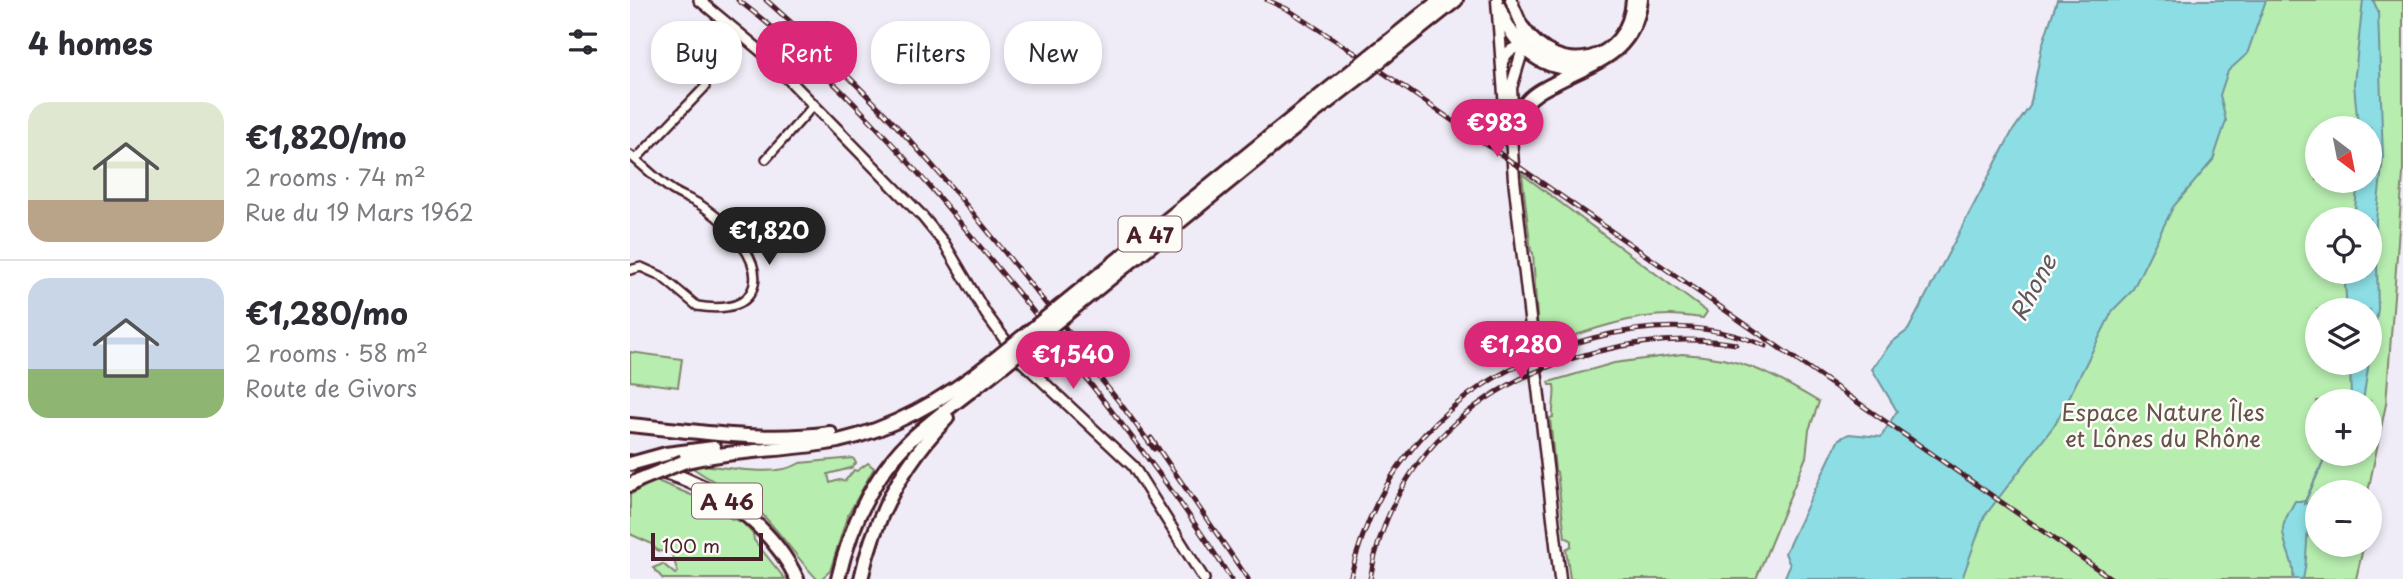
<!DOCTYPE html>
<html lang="en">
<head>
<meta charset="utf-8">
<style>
  :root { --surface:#fff; --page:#f7f7f7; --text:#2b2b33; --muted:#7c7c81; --line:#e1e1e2; --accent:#db2777 }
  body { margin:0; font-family:"Playpen Sans",sans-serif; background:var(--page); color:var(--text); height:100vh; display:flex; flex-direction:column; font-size:26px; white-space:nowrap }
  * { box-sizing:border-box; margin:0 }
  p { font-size:23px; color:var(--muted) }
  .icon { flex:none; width:38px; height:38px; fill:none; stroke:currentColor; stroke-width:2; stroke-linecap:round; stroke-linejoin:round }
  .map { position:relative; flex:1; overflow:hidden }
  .side { display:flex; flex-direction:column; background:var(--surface); width:630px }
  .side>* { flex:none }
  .hud { position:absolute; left:21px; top:21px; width:665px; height:63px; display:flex; gap:14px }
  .needle { width:46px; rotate:148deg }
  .tools { position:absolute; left:1675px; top:116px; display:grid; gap:14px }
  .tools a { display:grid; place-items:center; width:77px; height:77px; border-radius:50%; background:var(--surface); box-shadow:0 4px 10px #0003; font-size:35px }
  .scale { position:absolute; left:21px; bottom:18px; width:112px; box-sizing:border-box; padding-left:7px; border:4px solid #4a1f2b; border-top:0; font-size:19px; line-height:24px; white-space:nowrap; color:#4a1f2b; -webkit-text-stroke:5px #fdfcf7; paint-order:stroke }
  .price { position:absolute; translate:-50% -60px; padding:0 16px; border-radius:24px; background:var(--accent); color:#fff; font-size:23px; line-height:46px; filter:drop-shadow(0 2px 4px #0008) }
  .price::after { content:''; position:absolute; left:50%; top:42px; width:21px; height:16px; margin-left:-10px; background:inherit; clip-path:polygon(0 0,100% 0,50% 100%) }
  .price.selected { background:#222; color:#fff }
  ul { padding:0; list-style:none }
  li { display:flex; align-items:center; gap:21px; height:175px; padding:0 28px }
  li+li { border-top:2px solid var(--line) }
  li span { display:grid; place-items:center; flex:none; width:196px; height:140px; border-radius:21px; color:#555 }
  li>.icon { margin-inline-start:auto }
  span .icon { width:84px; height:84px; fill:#fffc; stroke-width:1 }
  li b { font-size:30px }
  h2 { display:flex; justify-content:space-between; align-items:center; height:84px; padding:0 28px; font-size:30px }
  .chip { padding:0 24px; border-radius:28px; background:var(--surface); box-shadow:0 4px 10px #0003; font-size:24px; line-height:63px }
  .chip.selected { background:var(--accent); color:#fff }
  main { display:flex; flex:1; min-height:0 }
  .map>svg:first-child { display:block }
</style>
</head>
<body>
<main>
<section class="side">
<h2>4 homes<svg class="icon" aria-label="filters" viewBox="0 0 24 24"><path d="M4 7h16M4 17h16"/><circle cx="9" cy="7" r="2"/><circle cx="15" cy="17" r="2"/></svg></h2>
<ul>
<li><span style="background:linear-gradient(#dfe7d0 70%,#b9a48a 0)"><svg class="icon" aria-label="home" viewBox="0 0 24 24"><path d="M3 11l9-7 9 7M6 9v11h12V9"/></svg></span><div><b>€1,820/mo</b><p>2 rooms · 74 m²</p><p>Rue du 19 Mars 1962</p></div></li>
<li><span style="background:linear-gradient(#c9d6e8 65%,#8fb573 0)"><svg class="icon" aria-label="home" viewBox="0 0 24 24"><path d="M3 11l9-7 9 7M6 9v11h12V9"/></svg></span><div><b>€1,280/mo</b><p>2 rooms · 58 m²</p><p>Route de Givors</p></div></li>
</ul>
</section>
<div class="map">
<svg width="1773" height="579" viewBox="0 0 1773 579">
  <rect width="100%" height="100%" fill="#f0ecf7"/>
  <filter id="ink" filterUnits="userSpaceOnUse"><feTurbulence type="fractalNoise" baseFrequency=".0143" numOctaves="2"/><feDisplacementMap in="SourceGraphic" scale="14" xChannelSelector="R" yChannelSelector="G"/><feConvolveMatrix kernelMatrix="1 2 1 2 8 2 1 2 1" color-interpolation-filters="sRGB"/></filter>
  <g filter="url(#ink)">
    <g fill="#b7edaf" stroke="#80866d" stroke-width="2" fill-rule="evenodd">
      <path d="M1535 0H1773V174L1756 404 1738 492H1687V544H1734L1726 579H1285ZM1687 128H1740V180H1687ZM1687 219H1740V271H1687ZM1687 310H1740V362H1687ZM1687 401H1740V453H1687Z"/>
      <path d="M892 174 1077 312 1073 318C1062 317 1051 315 1040 315 1000 315 946 334 909 349L903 253 901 251Z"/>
      <path d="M0 352 52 359 48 387 0 381Z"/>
      <path d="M1052 354C1110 357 1141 373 1189 402L1179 430 1176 457 1126 579H940L936 549 941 546V540L935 537 927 472 925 470 920 418 923 417C922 406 926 396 924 385H920L919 382 984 363Z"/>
      <path d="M223 458 226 463 221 468 198 474 200 483 209 480 215 481 224 470 227 471 238 463 244 468 217 517 200 571 191 579H187C167 558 151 534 131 513 111 494 85 484 63 468L71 465C98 467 146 478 170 463Z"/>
      <path d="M25 480 78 502 100 518 112 522 123 534 124 540 155 579H33L23 568 33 564 45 574 48 572 41 552 28 551 20 543 0 534V495Z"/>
    </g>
    <g fill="#8cdee4" stroke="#72929a" stroke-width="2">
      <path d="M1427 0H1636L1617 54 1598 71 1590 95 1596 121 1583 160 1543 207 1502 291 1483 310 1426 423 1354 517 1332 579H1154L1160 565 1155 553 1209 439 1219 434 1251 437 1267 411 1242 369 1261 343 1278 330 1382 132 1400 106 1412 46Z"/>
      <path d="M1733 0H1743L1748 11 1753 158 1746 220 1748 309 1740 362V310H1717L1714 271H1740V219H1724L1728 180H1740V128H1728L1724 84Z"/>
      <path d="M1720 362H1739L1733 401H1721Z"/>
      <path d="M1665 501H1675L1682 511C1674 533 1679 556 1673 579H1663C1666 562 1652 546 1653 528 1654 519 1661 509 1665 501Z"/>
    </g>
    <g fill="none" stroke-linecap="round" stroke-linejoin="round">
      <path stroke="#72929a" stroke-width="2.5" d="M1674 504 1697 453"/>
      <defs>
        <g id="minor">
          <path d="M0 155C14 166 27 180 42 190 52 197 65 200 75 208 97 223 137 264 121 292 112 310 84 309 67 306L31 276 11 267 0 270"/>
          <path d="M6 159 75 87"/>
          <path d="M136 159 184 105"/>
        </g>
        <path id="tertiary" d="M69 0 132 52 292 216 314 243 356 314 390 360 503 466 574 579"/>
        <g id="secondary">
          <path d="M867 0 876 122"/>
          <path d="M881 0 893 28 892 52 881 88 883 120 881 137 884 179 930 579"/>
          <path d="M872 62C878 49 884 47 898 46"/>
        </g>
        <g id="trunk">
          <path d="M869 7C883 44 909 72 951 67"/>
          <path d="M881 137C885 125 888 112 896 103 903 94 913 89 923 84 966 61 1003 55 1011 0"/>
        </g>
        <g id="motorway">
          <path d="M893 28C929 81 999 64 1003 0"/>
          <path d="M749 49 810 0"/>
          <path d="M757 55 826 0"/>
          <path d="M675 108 718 74"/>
          <path d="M681 115 726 80"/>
          <path d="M0 425C66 431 134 443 200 433"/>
          <path d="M36 454 84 448"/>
          <path d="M0 462C19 468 38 472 57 480 103 499 145 533 167 579"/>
          <path d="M53 462C104 449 157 451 208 441 267 428 318 397 364 360"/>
          <path d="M0 485 9 480"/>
          <path d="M208 579C220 528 240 480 278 442 307 415 340 392 370 368"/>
          <path d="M231 579C244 518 274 463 317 418"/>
        </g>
      </defs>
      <use href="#minor" stroke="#4a1f2b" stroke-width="12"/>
      <use href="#tertiary" stroke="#4a1f2b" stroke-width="14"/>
      <use href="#secondary" stroke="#4a1f2b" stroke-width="15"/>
      <use href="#trunk" stroke="#4a1f2b" stroke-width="18"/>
      <use href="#motorway" stroke="#4a1f2b" stroke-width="18"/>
      <use href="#minor" stroke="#fdfcf7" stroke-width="7"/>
      <use href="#tertiary" stroke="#fdfcf7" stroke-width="9"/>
      <use href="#secondary" stroke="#fdfcf7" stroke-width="10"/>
      <use href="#trunk" stroke="#fdfcf7" stroke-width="12"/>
      <use href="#motorway" stroke="#fdfcf7" stroke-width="12"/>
      <defs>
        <g id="rail">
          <path d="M108 0C224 88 315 203 406 315 474 401 543 486 601 579"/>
          <path d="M136 0C202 58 264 120 321 187 364 237 404 290 446 341"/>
          <path d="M637 0 657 9 725 53 1482 579"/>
          <path d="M436 336 490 403 524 449"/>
          <path d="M521 438 618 579"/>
          <path d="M720 579C750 451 837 371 963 338 1022 323 1079 322 1136 346"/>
          <path d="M740 579C761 458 848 381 965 352 1012 340 1058 336 1106 344"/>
        </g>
      </defs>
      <use href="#rail" stroke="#4a1f2b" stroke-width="5"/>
      <use href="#rail" stroke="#fdfcf7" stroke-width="2.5" stroke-dasharray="8" stroke-linecap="butt"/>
      <defs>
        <g id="motorway-bridge">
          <path d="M718 74 749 49"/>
          <path d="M726 80 757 55"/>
          <path d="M364 360 675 108"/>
          <path d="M370 368 681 115"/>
          <path d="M0 464 36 454"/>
          <path d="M9 480 53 462"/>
        </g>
      </defs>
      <use href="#motorway-bridge" stroke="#4a1f2b" stroke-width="18" stroke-linecap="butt"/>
      <use href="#motorway-bridge" stroke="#fdfcf7" stroke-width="12"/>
    </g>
  </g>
  <g text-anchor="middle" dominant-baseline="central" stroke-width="5" stroke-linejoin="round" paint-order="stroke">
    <g fill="#fdfcf7" stroke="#806168" stroke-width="2">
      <rect x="488.5" y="216.5" width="63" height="35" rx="5"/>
      <rect x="62" y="483.5" width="70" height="35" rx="5"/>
    </g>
    <g font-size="21" font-weight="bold" fill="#4a1f2b">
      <text x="520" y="234">A 47</text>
      <text x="97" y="501">A 46</text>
    </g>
    <g font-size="23" fill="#65524c" stroke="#fdfcf7">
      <text x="1533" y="411">Espace Nature Îles<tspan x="1533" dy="26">et Lônes du Rhône</tspan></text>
    </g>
    <g font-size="24" font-style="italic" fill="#5e5862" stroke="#fdfcf7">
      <text transform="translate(1402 287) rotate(-62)">Rhone</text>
    </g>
  </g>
</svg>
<div class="tools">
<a><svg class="needle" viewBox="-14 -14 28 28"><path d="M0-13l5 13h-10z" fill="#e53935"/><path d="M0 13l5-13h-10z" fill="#7c7c81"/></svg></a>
<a><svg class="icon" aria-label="locate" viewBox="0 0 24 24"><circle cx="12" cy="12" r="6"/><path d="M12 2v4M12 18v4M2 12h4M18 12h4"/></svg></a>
<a><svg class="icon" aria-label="layers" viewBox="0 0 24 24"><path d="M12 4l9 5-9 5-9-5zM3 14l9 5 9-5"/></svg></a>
<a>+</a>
<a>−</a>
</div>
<div class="scale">100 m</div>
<b class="price" style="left:867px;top:159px">€983</b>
<b class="price selected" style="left:139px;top:267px">€1,820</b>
<b class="price" style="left:891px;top:381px">€1,280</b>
<b class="price" style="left:443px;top:391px">€1,540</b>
<div class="hud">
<a class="chip">Buy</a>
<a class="chip selected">Rent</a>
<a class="chip">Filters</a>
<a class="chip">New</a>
</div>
</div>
</main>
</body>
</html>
